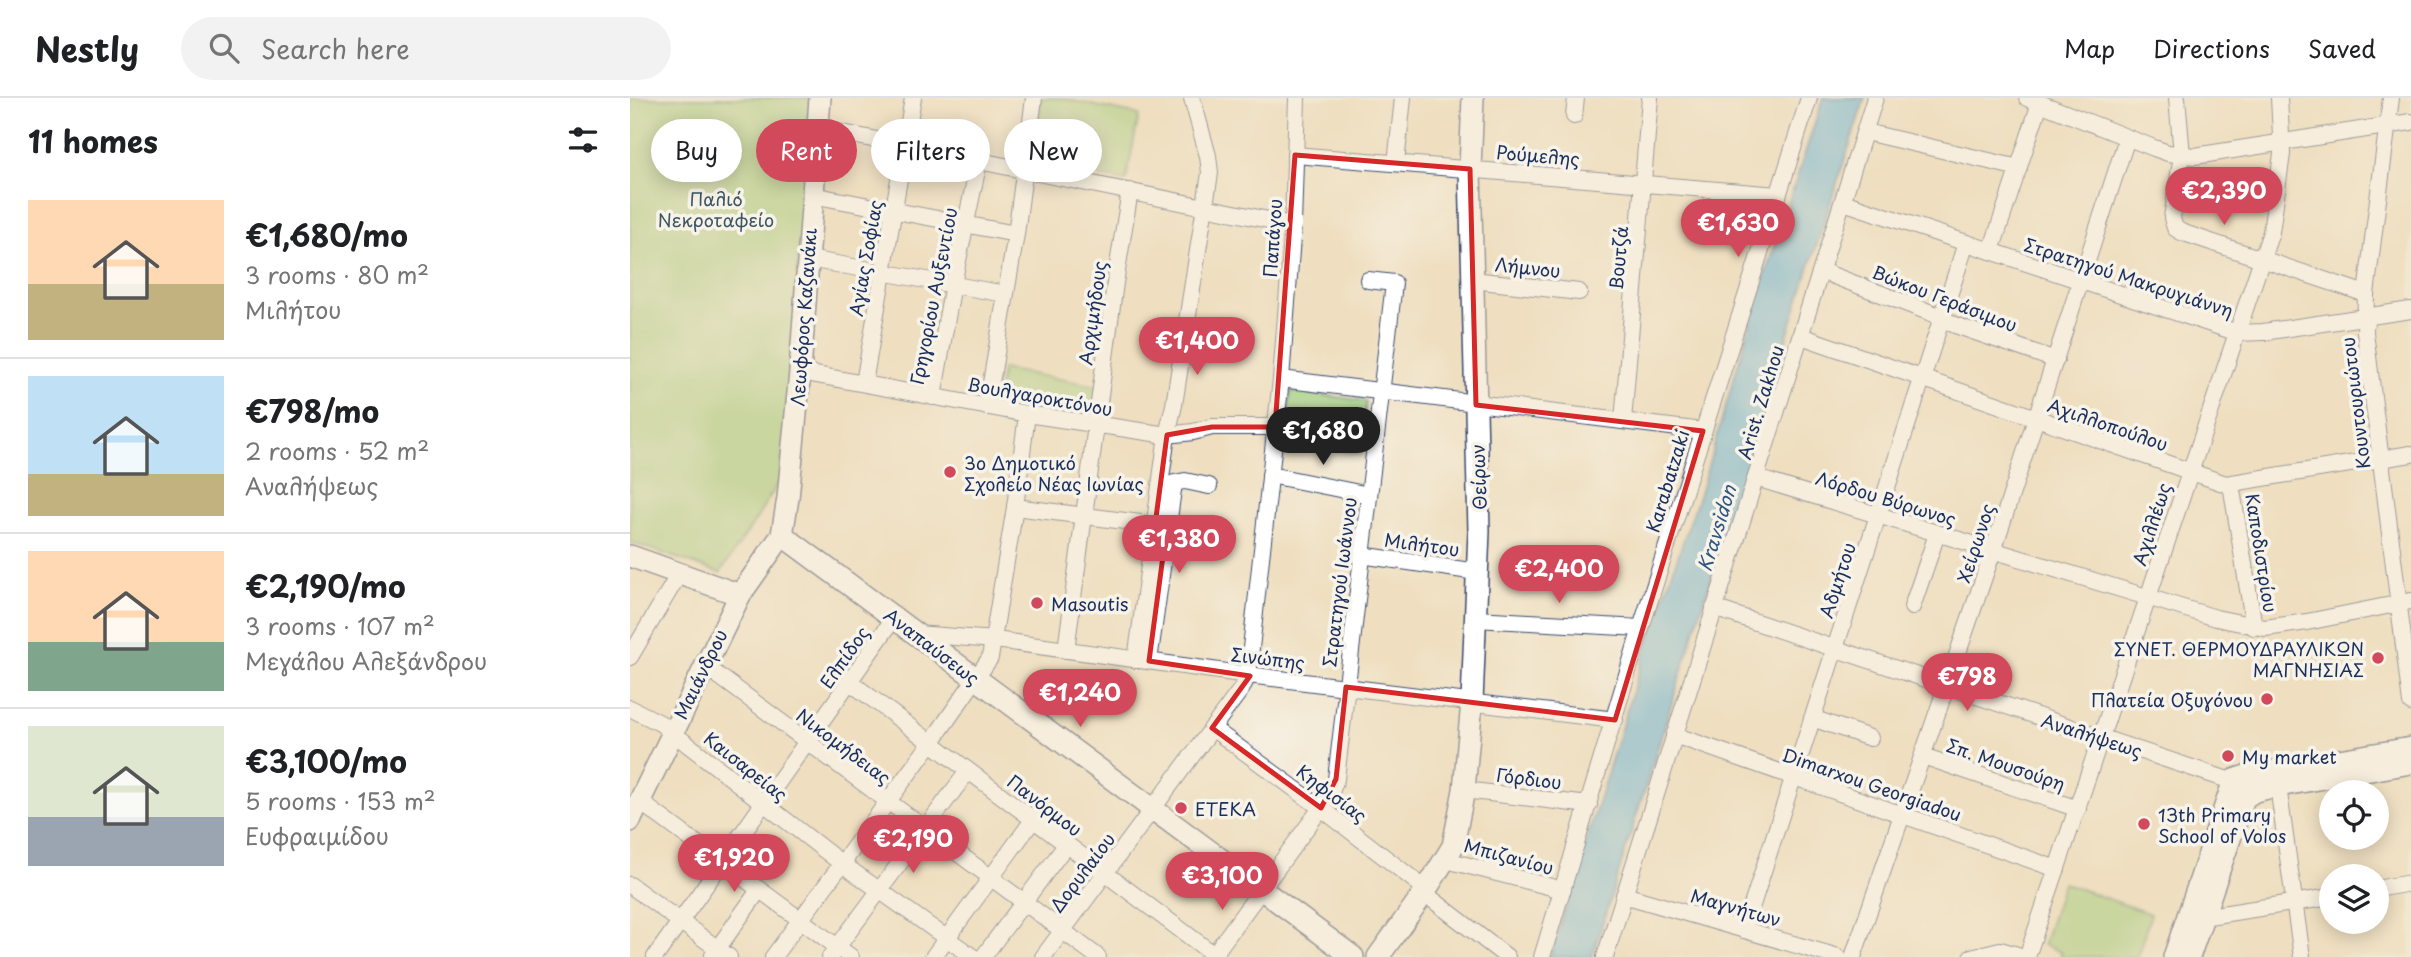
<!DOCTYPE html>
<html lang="en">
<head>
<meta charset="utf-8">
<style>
  :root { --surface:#fff; --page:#f2f2f2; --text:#202124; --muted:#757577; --line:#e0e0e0; --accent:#d1495b }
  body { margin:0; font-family:"Playpen Sans",sans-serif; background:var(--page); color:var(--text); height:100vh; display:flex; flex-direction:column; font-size:26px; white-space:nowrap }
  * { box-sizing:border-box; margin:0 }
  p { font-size:23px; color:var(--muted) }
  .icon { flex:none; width:38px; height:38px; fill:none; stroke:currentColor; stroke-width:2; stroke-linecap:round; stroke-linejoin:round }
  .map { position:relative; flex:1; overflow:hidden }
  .drawer { display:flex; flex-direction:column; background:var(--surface); width:630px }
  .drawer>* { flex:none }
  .hud { position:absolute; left:21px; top:21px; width:665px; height:63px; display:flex; gap:14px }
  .controls { position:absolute; left:1689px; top:682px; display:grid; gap:14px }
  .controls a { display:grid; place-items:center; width:70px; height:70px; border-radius:50%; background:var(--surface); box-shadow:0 4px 18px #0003; font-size:35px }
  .price { position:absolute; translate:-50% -60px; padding:0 16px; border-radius:24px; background:var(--accent); color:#fff; font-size:23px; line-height:46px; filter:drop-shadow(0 2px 4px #0008) }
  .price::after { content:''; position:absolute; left:50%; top:42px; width:21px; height:16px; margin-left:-10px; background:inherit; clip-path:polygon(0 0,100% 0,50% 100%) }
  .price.current { background:#222; color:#fff }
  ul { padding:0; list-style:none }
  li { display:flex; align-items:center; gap:21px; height:175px; padding:0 28px }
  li+li { border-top:2px solid var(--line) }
  li span { display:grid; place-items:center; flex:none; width:196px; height:140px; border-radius:0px; color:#555 }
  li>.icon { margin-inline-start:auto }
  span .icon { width:84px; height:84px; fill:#fffc; stroke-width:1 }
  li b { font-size:30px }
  h2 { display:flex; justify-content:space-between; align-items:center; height:84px; padding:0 28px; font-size:30px }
  .pill { padding:0 24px; border-radius:32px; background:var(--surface); box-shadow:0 4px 18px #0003; font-size:24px; line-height:63px }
  .pill.current { background:var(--accent); color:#fff }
  header { display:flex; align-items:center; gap:42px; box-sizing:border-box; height:98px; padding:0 35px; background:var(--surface); border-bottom:2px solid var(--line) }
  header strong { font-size:33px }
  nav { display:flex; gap:38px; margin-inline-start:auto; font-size:24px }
  .search { width:490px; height:63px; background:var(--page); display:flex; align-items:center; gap:18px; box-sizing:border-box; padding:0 24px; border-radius:38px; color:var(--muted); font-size:26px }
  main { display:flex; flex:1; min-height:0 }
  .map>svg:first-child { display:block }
</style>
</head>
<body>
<header>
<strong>Nestly</strong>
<div class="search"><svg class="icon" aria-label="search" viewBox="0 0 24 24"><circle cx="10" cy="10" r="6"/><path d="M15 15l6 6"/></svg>Search here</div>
<nav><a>Map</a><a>Directions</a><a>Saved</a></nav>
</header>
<main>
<section class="drawer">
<h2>11 homes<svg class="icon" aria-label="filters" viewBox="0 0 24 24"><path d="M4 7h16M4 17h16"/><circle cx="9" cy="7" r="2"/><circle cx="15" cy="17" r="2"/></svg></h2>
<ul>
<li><span style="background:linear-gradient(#ffd9b3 60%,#c2b280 0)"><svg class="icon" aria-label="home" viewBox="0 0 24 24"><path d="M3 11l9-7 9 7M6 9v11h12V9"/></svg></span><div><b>€1,680/mo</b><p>3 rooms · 80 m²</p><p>Μιλήτου</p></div></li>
<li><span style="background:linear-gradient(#bfe0f5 70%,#c2b280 0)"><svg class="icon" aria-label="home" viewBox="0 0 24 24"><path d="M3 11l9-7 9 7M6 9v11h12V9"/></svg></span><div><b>€798/mo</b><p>2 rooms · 52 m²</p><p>Αναλήψεως</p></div></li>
<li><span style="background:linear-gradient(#ffd9b3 65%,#7fa58c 0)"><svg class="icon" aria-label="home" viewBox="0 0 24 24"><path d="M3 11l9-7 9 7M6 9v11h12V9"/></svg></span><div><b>€2,190/mo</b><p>3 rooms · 107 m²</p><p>Μεγάλου Αλεξάνδρου</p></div></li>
<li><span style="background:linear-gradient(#dfe7d0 65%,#9aa5b1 0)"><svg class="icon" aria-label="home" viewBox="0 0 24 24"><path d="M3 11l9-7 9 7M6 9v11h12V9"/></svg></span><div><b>€3,100/mo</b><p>5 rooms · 153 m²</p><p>Ευφραιμίδου</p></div></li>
</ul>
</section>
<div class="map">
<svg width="1781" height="859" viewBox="0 0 1781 859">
  <rect width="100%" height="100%" fill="#f7f3e8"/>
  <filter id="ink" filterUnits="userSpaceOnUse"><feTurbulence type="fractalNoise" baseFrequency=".0143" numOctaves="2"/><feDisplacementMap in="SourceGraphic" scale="14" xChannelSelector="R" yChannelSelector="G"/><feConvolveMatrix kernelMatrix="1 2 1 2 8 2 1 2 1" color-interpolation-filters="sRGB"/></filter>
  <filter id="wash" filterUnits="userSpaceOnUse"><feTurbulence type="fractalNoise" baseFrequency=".00686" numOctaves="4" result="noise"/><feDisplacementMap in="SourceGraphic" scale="28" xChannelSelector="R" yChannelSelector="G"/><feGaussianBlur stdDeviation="1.57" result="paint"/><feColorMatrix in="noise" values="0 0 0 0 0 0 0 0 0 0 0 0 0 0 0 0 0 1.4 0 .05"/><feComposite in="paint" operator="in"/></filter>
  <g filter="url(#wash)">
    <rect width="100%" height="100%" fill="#efdfc0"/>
    <g fill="#9dcc7a" stroke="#5c7e6c" stroke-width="2">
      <path d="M0 0H181L151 380 127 420 90 475 0 444Z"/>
      <path d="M411 0H430L509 17 496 83 404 65Z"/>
      <path d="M372 271 469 288 463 323 366 306Z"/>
      <path d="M661 293 736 303 731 356 654 345Z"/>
      <path d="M1433 785 1521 816 1507 859H1430L1432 854 1413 847Z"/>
    </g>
    <path fill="#61b2dc" stroke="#3e709d" stroke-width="2" d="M1193 0H1235L1165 213 962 859H920L1017 547 1071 392 1129 195Z"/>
  </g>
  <g filter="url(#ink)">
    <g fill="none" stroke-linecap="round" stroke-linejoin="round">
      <defs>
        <g id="street">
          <path d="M1397 0 1524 50 1538 55 1565 58 1781 24"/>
          <path d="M1547 0 1552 57 1542 120 1545 130 1551 134 1736 196"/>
          <path d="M1761 0 1736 196 1735 234 1781 605"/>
          <path d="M944 18 946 0"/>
          <path d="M188 30 663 127"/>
          <path d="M1235 34 1389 70"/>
          <path d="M665 57 1148 97"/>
          <path d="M766 65 773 0"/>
          <path d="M182 97 386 136"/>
          <path d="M1213 104 1608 235 1633 234 1781 212"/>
          <path d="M1361 153 1410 5"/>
          <path d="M178 161 375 196"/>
          <path d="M1191 173 1304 216 1325 227 1426 262"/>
          <path d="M843 182 949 194"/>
          <path d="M1171 238 1596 386 1781 356"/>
          <path d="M170 274 397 316 537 337 563 334 582 329H645"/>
          <path d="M651 281 1073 333"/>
          <path d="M234 285 283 0"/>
          <path d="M303 299 323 186 349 63"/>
          <path d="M357 309 386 136 404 0"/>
          <path d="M993 323 1020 0"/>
          <path d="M640 377 739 397"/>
          <path d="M1126 380 1586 520 1635 530 1677 524 1781 503"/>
          <path d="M1601 386 1624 529"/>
          <path d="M385 409 534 428"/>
          <path d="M731 457 847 474"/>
          <path d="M1282 509 1307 436"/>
          <path d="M1084 510 1613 687"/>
          <path d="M845 521 1011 530"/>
          <path d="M286 536 365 542 618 577 985 622"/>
          <path d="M436 552 485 185 500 93"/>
          <path d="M0 559 49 476"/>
          <path d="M506 562 537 337 544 307 580 75 578 58 562 0"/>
          <path d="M519 563 544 385 555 383 579 388"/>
          <path d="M74 567 468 859"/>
          <path d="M220 584 587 859"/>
          <path d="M0 610 30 625 211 765 343 859"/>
          <path d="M1182 620 1240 640"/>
          <path d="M582 630 691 710 797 792"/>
          <path d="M1044 637 1427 771"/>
          <path d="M1293 658 1448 711"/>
          <path d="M1648 688 1672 859"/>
          <path d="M834 692 959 707"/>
          <path d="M9 703 221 859"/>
          <path d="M816 762 933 792"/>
          <path d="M0 787 99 859"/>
          <path d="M1746 791 1781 785"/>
          <path d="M794 795 877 859"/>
          <path d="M994 797 1208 859"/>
          <path d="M1565 818 1572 819 1701 799"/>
          <path d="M1114 832 1336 145"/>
          <path d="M83 857 129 792"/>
          <path d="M25 859 264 520"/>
          <path d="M143 859 301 645 360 560 385 409 397 316"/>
          <path d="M200 859 338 673"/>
          <path d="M303 859 403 722"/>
          <path d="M353 859 436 747"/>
          <path d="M413 859 612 590 618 577 651 281 663 127 667 0"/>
          <path d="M582 859 691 710 700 697 706 681 764 185 738 182"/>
          <path d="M912 859 1011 530 1179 0"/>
          <path d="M975 859 1245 0"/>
          <path d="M1223 859 1363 453 1497 40"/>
          <path d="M1341 859 1370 852 1394 859"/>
          <path d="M1397 859 1641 134 1652 56 1649 0"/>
        </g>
        <g id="secondary">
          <path d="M152 437 723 859"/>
          <path d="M0 458 110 497"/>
          <path d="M0 723 110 497 152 437 158 400 170 274 190 0"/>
          <path d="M748 859 794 795 823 748 834 692 842 604 849 433 840 71 843 0"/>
          <path d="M1544 859 1604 682 1619 677 1781 650"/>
          <path d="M1559 859 1614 700 1625 693 1642 689 1781 665"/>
        </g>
      </defs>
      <use href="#street" stroke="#3b496d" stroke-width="18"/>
      <use href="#secondary" stroke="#3b496d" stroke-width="24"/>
      <use href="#street" stroke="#fff" stroke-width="16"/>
      <use href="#secondary" stroke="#fff" stroke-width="21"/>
    </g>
  </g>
  <path d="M0 0H1781V859H0ZM665 57 840 71 846 307 1073 333 985 622 716 589 706 681 691 710 582 630 620 578 519 563 537 428 525 427 537 337 582 329H645Z" fill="#efdfc0" fill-opacity=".55" fill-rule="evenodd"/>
  <path fill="none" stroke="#d62828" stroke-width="5" stroke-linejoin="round" d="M665 57 840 71 846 307 1073 333 985 622 716 589 706 681 691 710 582 630 620 578 519 563 537 428 525 427 537 337 582 329H645Z"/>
  <g fill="#d1495b" stroke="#f7f3e8" stroke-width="2.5">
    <circle cx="320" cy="374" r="7"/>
    <circle cx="407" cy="505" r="7"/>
    <circle cx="1748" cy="560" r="7"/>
    <circle cx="1637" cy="601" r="7"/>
    <circle cx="1598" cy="658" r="7"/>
    <circle cx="551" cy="710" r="7"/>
    <circle cx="1514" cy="726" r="7"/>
  </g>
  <g text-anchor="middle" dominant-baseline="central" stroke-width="7" stroke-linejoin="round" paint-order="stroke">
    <g font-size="18" fill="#1b2f5e" stroke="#f7f3e8">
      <text transform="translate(908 57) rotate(5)">Ρούμελης</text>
      <text transform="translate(642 140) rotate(-86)">Παπάγου</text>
      <text transform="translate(235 160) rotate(-80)">Αγίας Σοφίας</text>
      <text transform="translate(988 160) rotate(-85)">Βουτζά</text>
      <text transform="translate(898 169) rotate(6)">Λήμνου</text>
      <text transform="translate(1499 179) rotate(18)">Στρατηγού Μακρυγιάννη</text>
      <text transform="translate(303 198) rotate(-79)">Γρηγορίου Αυξεντίου</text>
      <text transform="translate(1315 200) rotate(21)">Βώκου Γεράσιμου</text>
      <text transform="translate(462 215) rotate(-82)">Αρχιμήδους</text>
      <text transform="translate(173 219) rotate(-86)">Λεωφόρος Καζανάκι</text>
      <text transform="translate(410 298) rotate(10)">Βουλγαροκτόνου</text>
      <text transform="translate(1130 304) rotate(-73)">Arist. Zakhou</text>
      <text transform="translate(1725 305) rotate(-97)">Κουντουριώτου</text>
      <text transform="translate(1478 326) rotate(19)">Αχιλλοπούλου</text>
      <text transform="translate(848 379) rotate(-92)">Θείρων</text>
      <text transform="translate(1037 383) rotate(-73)">Karabatzaki</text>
      <text transform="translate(1256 400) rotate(17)">Λόρδου Βύρωνος</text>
      <text transform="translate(1521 426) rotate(-72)">Αχιλλέως</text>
      <text transform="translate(1345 445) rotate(-72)">Χείρωνος</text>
      <text transform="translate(792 446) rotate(8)">Μιλήτου</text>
      <text transform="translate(1632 455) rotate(81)">Καποδιστρίου</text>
      <text transform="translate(1207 482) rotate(-72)">Αδμήτου</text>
      <text transform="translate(709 484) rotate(-83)">Στρατηγού Ιωάννου</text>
      <text transform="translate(302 548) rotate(37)">Αναπαύσεως</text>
      <text transform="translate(214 559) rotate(-55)">Ελπίδος</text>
      <text transform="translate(638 560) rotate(7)">Σινώπης</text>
      <text transform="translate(70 576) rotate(-64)">Μαιάνδρου</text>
      <text transform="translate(1462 637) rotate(18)">Αναλήψεως</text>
      <text transform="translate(214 648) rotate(37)">Νικομήδειας</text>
      <text transform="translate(1376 666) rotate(19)">Σπ. Μουσούρη</text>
      <text transform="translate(116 668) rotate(38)">Καισαρείας</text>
      <text transform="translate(899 680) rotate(7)">Γόρδιου</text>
      <text transform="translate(1242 686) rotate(19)">Dimarxou Georgiadou</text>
      <text transform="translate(702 695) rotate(37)">Κηφισίας</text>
      <text transform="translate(415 707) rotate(37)">Πανόρμου</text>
      <text transform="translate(879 758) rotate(15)">Μπιζανίου</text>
      <text transform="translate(452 774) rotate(-53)">Δορυλαίου</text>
      <text transform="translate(1106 809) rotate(16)">Μαγνήτων</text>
    </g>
    <g font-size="18" fill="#3c5665" stroke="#f7f3e8">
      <text x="86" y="100">Παλιό<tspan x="86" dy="21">Νεκροταφείο</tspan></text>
    </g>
    <g font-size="18" fill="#1b2f5e" stroke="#f7f3e8" text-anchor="start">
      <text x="334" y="364">3ο Δημοτικό<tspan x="334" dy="21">Σχολείο Νέας Ιωνίας</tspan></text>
      <text x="421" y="505">Masoutis</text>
      <text x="1734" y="550" text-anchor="end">ΣΥΝΕΤ. ΘΕΡΜΟΥΔΡΑΥΛΙΚΩΝ<tspan x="1734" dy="21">ΜΑΓΝΗΣΙΑΣ</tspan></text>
      <text x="1623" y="601" text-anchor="end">Πλατεία Οξυγόνου</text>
      <text x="1612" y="658">My market</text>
      <text x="565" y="710">ΕΤΕΚΑ</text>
      <text x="1528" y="716">13th Primary<tspan x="1528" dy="21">School of Volos</tspan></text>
    </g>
    <g font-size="19" font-style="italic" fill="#305684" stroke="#f7f3e8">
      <text transform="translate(1086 430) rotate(-73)">Kravsidon</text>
    </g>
  </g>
</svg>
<div class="controls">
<a><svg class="icon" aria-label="locate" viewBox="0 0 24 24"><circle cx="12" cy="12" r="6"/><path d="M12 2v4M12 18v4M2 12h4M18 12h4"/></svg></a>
<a><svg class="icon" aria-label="layers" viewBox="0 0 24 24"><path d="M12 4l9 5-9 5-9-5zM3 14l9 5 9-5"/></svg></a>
</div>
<b class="price" style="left:1594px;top:129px">€2,390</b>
<b class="price" style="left:1108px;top:161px">€1,630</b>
<b class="price" style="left:567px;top:279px">€1,400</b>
<b class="price current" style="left:693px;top:369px">€1,680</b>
<b class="price" style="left:549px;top:477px">€1,380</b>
<b class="price" style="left:929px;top:507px">€2,400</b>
<b class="price" style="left:1337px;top:615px">€798</b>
<b class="price" style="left:450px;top:631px">€1,240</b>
<b class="price" style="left:283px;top:777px">€2,190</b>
<b class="price" style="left:104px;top:796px">€1,920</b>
<b class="price" style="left:592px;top:814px">€3,100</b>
<div class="hud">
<a class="pill">Buy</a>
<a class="pill current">Rent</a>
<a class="pill">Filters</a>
<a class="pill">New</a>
</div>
</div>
</main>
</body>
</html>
